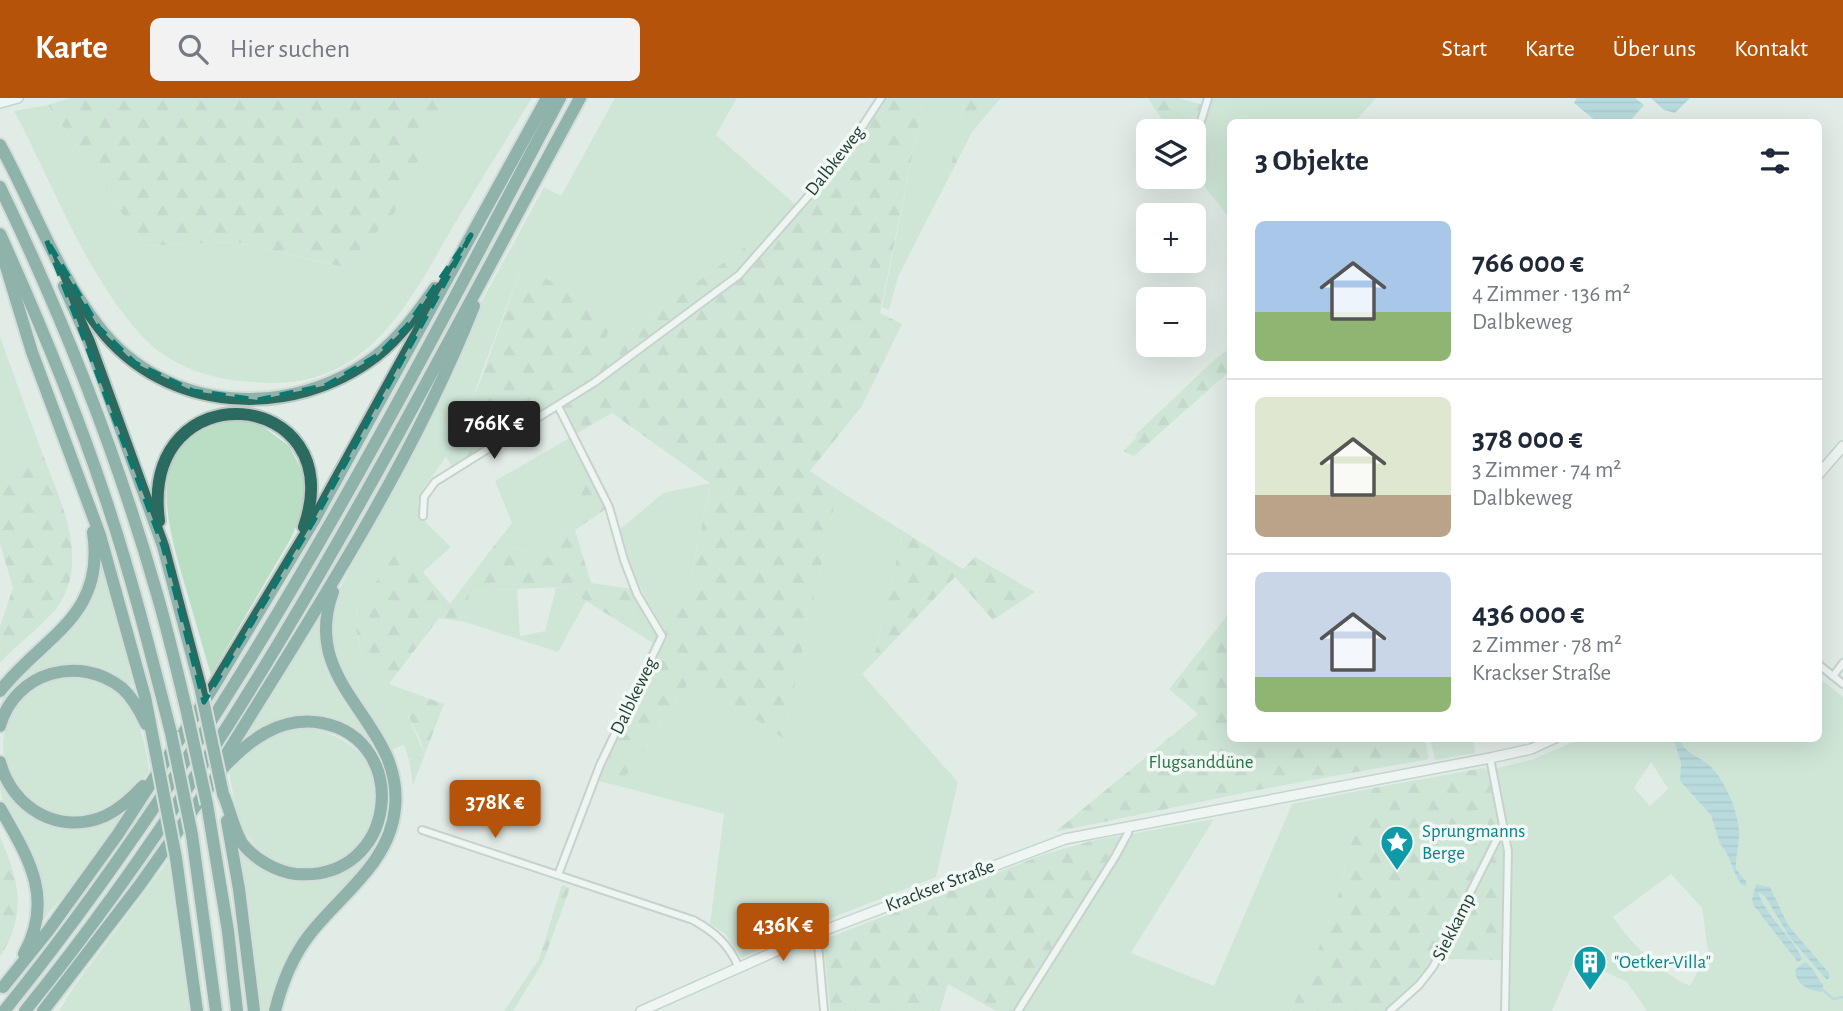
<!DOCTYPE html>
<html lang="de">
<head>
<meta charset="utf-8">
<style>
  :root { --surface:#fff; --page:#f2f2f3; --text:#1f2937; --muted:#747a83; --line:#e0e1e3; --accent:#b45309 }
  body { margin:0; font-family:"Alegreya Sans",sans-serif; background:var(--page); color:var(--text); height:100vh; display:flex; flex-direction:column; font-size:26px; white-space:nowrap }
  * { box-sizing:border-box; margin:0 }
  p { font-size:23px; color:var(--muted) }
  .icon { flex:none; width:38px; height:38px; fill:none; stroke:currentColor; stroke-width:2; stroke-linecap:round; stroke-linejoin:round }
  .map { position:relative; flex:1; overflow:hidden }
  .details { position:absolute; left:1227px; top:21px; width:595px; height:623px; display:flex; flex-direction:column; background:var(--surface); border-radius:10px; box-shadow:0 7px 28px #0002 }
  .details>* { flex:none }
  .tools { position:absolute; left:1136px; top:21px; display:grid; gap:14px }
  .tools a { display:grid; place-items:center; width:70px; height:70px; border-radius:10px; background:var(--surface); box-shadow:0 7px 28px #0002; font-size:35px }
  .price { position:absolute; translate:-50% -60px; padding:0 16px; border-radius:7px; background:var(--accent); color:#fff; font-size:23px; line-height:46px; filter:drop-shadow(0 2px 4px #0008) }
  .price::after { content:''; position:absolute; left:50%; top:42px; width:21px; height:16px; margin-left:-10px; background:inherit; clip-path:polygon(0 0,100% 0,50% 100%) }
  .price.active { background:#222; color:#fff }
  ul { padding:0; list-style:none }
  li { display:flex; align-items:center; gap:21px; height:175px; padding:0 28px }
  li+li { border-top:2px solid var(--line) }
  li span { display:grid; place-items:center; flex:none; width:196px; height:140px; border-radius:10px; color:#555 }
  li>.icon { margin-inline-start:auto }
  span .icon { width:84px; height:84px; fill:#fffc; stroke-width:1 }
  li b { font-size:30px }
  h2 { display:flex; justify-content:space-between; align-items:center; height:84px; padding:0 28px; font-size:30px }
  header { display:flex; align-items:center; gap:42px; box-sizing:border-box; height:98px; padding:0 35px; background:var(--accent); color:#fff }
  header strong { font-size:33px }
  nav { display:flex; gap:38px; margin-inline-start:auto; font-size:24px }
  .search { width:490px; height:63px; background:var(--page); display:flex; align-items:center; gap:18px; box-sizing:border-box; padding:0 24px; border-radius:10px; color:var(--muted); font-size:26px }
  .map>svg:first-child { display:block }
</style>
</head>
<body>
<header>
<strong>Karte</strong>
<div class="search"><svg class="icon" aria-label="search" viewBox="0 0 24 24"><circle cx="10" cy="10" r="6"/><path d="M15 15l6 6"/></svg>Hier suchen</div>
<nav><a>Start</a><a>Karte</a><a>Über uns</a><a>Kontakt</a></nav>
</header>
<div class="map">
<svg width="1843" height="913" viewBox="0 0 1843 913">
  <defs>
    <pattern id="forest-firs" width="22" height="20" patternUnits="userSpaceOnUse" patternTransform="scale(1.75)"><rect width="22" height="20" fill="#b9dec4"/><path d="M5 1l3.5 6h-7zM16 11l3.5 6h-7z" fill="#9fbfa9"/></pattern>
    <pattern id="water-rules" width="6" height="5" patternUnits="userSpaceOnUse" patternTransform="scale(1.75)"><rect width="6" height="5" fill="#87c6d3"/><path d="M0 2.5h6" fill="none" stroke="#6ea2ac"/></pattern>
  </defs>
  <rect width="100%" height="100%" fill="#e1ece7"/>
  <g fill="#b9dec4" fill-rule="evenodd">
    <path d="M447 0H532C508 39 483 78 460 117 427 171 395 244 334 272 304 286 274 287 241 283 202 279 165 265 138 234 82 169 54 88 14 13L48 7 144 148 236 144 342 169 394 116Z"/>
    <path d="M615 0H737L716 37 796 107 760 149 753 143 603 253 521 170 464 322 446 359 421 394 418 405 422 421 451 449 423 474 395 457 358 511 356 532 361 554 406 614 425 656 409 662 404 647 391 652 372 619 344 583 334 557 331 536 335 501 351 468 412 359 482 203 544 89 561 98Z"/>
    <path d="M924 0H965L948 81 898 179 889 212 882 209Z"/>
    <path d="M1211 0H1376L1355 24H1230V121L1194 75V53Z"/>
    <path d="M0 239 43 357 0 373Z"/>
    <path d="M233 322 258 325 289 348 301 371 306 393 302 415 291 440 211 577C202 546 193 515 184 484 165 418 142 341 233 322Z"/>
    <path d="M571 339 590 378 550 460 496 445 512 425 495 383Z"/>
    <path d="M711 385 691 477 666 534C644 501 629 470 619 432L663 395Z"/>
    <path d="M838 392 903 433 873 565 862 576 958 684 936 779 811 828 742 860 725 836 710 826 724 716 619 688 693 578 783 639Z"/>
    <path d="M103 464 133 588C122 582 112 574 99 571 56 557 21 575 0 614 0 581 59 548 79 522 91 505 95 486 99 466Z"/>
    <path d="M564 489 586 503 558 554 465 524 468 493 517 491 520 538 545 533 556 490Z"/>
    <path d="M637 502 659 537 656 547 629 530Z"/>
    <path d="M319 520C317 569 333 590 362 628 371 640 384 655 388 670 390 680 390 692 391 702L387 701 385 680 361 641 286 622 267 627 242 644Z"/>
    <path d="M57 578C66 579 76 577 85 579 130 587 145 634 149 673 115 722 37 741 10 676 3 659 1 647 6 629 9 615 17 602 28 593 37 587 48 583 57 578Z"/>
    <path d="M1818 579 1843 599V913H1647L1627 884 1575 860 1552 913H1509L1511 753 1496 673 1498 670 1534 661 1580 641 1818 640ZM1651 664 1668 691 1650 708 1634 690ZM1671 776 1702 810 1708 854 1690 888C1658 873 1633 847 1613 819Z"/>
    <path d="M310 630C440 660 354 815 273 761 260 753 246 740 241 725 235 709 232 690 229 673 255 645 271 633 310 630Z"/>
    <path d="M1430 641H1473L1475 655 1435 662Z"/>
    <path d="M0 685C17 715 49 736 84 728 97 725 109 720 122 719L66 795 42 823C44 794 40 770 26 744 16 725 0 708 0 685Z"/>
    <path d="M1373 690 1353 738 1337 801 1306 882 1290 913H1022L1131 736 1214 721 1131 855 1214 888 1292 706Z"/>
    <path d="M382 737C371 756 360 774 345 790 335 801 323 810 314 822 292 850 277 878 268 913H260L240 749C254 758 278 776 292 781 329 792 359 759 382 737Z"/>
    <path d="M168 763 190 913H59L75 887Z"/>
  </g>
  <g fill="url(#forest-firs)">
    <path d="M70 0H447L394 116 343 169 236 144 144 148 48 7Z"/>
    <path d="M886 0H924L880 215 902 226 862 308 810 373 838 392 783 640 693 578 619 688 598 683 605 663 691 477 711 386 612 315 576 336 562 309 593 290 741 181 844 62Z"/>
    <path d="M965 0H1001L972 34 948 81Z"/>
    <path d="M1148 0H1179L1203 7 1194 36V33H1169Z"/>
    <path d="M753 143 760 149 738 174 596 279 453 370 446 359 481 281 521 170 614 210 603 253Z"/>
    <path d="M1230 250V273L1134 358 1123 353 1137 339 1135 337 1214 262Z"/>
    <path d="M43 357C61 404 92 466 55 512 39 531 17 546 0 565V528L13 490 0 446V373Z"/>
    <path d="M590 378 606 411 575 432 591 485 633 491 637 502 629 530 564 489 469 493 465 524 439 520 389 586 444 606 413 687 409 662 425 656 420 641 406 614 361 554 356 532 358 511 395 456 423 474 450 506 496 445 550 460Z"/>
    <path d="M903 433 963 471 975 459 1035 494 993 522 955 479 873 565Z"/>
    <path d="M1230 514V640L1425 641 1429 661 1258 692 1055 734 1198 616 1169 591Z"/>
    <path d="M1483 670 1488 672 1504 750 1501 862 1442 861 1419 891 1395 913H1290L1306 882 1337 801 1353 738 1373 690Z"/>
    <path d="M1124 737 1015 913H996L948 886 940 913H830L824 849 825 841 1045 756 1095 742Z"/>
    <path d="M0 739C20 783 27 816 0 859Z"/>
    <path d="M562 787 570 790 543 864 513 913H504L539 861Z"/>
  </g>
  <g fill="url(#water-rules)">
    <path d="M1577 0H1635L1644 7 1629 24H1597L1574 5Z"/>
    <path d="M1651 0H1690L1675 15 1664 12Z"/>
    <path d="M1665 641H1680C1685 657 1700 658 1711 669 1726 684 1740 717 1739 738 1739 749 1735 760 1736 771L1746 783V788L1742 787C1732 775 1731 757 1720 746L1711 717 1680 683 1681 665 1675 645Z"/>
    <path d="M1756 786 1770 789 1788 827 1829 875V880L1827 882 1790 840 1765 798 1758 794C1767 820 1790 836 1802 860L1800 863H1797L1754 808 1752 802Z"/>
    <path d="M1805 864C1813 868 1817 880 1823 887V892L1821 894C1807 892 1796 886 1795 872Z"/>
  </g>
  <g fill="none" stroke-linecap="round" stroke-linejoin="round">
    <path stroke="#87c6d3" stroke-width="2.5" d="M1822 891 1833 901 1843 899"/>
    <defs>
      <g id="street">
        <path d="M1194 46 1208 0"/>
        <path d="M558 308 609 409 624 462 637 496 662 538 600 667 558 777"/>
        <path d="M423 418 424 399 435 384 595 284 739 177 841 61 881 0"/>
        <path d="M1818 566 1843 586"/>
        <path d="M1833 578 1843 565"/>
        <path d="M1490 660 1508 753 1505 913"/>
        <path d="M422 732 693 822C713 833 729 846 738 868"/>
        <path d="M817 835 824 913"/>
        <path d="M1018 913 1115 759 1128 735 1129 728"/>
        <path d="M1390 913 1419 887 1433 869 1498 739 1505 737"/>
      </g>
      <g id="secondary">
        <path d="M0 5 18 0"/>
        <path d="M1818 377 1843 348"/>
        <path d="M641 913 817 835 1065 741 1490 660 1531 651 1555 640"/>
      </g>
      <g id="highway">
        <path d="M0 47C33 107 56 174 99 229 166 316 292 322 376 258 400 239 418 214 435 190"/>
        <path d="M0 89C63 220 117 356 157 496 168 534 177 572 186 610"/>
        <path d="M0 136C39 222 75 309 105 399 131 476 151 556 171 635"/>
        <path d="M0 149 32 254 100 437 145 599 156 656"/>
        <path d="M64 188 89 244 163 448 200 588"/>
        <path d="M159 423C139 270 352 289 304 429"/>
        <path d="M0 593C43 538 106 519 93 434"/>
        <path d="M0 628C15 574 79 556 122 590 133 600 140 613 146 626"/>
        <path d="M224 660C315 513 410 369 474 208"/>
        <path d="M0 664C12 710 59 738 105 718 120 711 132 700 143 688"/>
        <path d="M207 706 228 833 237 913"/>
        <path d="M0 710C28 759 55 800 24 856"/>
        <path d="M227 723 239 791 254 913"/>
        <path d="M192 737 216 913"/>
        <path d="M176 760 197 913"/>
        <path d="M3 889 48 833 118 736 214 588 313 424 547 0"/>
        <path d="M4 913C229 635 394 315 560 0"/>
        <path d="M25 913C250 636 410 312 580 0"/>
        <path d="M43 913 139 788 221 672C248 643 280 617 322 625 412 642 398 784 296 776 277 774 254 761 242 745 233 730 230 711 223 696"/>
        <path d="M275 913C282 884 292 859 310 836 341 796 390 765 395 710 404 623 298 589 333 494"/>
      </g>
    </defs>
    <use href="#street" stroke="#a4b4ae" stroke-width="10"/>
    <use href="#secondary" stroke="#9fb8b0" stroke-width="12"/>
    <use href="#highway" stroke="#c1c9c7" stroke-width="16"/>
    <use href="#street" stroke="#fff" stroke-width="6"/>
    <use href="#secondary" stroke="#fff" stroke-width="9"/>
    <use href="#highway" stroke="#2b6b5f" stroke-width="12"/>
    <defs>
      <g id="highway-bridge">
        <path d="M200 588 223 696"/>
        <path d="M186 610 207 706"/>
        <path d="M171 635 192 737"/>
        <path d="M156 656 176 760"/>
      </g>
    </defs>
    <use href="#highway-bridge" stroke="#c1c9c7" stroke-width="16" stroke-linecap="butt"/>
    <use href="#highway-bridge" stroke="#2b6b5f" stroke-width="12"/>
  </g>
  <path d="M0 0H1843V913H0ZM471 137 313 424 204 604 163 448 46 141 99 230 135 265 193 293 258 302 327 287 378 257 407 228Z" fill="#e1ece7" fill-opacity=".55" fill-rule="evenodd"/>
  <path fill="none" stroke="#0f766e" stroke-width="5" stroke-dasharray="14 9" stroke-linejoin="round" d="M471 137 313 424 204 604 163 448 46 141 99 230 135 265 193 293 258 302 327 287 378 257 407 228Z"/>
  <defs>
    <symbol id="sight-pin" viewBox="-11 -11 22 30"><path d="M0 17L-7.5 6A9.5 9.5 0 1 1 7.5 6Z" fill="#0f9aa8" stroke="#f2f9f5"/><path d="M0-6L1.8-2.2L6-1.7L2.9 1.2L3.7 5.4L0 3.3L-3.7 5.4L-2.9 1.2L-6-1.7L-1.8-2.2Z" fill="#fff"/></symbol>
    <symbol id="building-pin" viewBox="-11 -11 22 30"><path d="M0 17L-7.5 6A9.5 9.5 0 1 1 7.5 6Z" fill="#0f9aa8" stroke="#f2f9f5"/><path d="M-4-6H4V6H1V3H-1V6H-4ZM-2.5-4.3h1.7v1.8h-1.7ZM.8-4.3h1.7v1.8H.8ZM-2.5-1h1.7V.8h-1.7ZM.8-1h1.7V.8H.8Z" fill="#fff"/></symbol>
  </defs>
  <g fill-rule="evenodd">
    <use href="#sight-pin" x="1378" y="725" width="38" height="52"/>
    <use href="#building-pin" x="1571" y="845" width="38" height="52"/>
  </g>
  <g text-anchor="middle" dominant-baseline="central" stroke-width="7" stroke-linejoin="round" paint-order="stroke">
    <g font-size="19" fill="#213d36" stroke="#f2f9f5">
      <text transform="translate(835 63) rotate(-52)">Dalbkeweg</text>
      <text transform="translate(634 598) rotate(-64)">Dalbkeweg</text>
      <text transform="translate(940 788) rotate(-21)">Krackser Straße</text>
      <text transform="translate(1454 829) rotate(-63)">Siekkamp</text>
    </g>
    <g font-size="19" fill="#297648" stroke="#f2f9f5">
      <text x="1201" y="664">Flugsanddüne</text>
    </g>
    <g font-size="19" fill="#0d838f" stroke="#f2f9f5" text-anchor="start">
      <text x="1422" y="733">Sprungmanns<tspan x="1422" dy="22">Berge</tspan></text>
      <text x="1614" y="864">"Oetker-Villa"</text>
    </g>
  </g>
</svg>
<div class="tools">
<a><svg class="icon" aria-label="layers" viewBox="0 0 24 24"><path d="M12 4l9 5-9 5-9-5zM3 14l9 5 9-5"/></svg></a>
<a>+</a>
<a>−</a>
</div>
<b class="price active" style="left:494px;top:363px">766K €</b>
<b class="price" style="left:495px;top:742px">378K €</b>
<b class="price" style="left:783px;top:865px">436K €</b>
<section class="details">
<h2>3 Objekte<svg class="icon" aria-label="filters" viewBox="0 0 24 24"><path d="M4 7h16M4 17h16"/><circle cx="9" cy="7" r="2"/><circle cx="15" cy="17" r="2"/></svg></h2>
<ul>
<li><span style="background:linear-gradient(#a9c7e8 65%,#8fb573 0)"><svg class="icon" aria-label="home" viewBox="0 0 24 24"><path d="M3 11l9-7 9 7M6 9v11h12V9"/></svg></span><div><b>766 000 €</b><p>4 Zimmer · 136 m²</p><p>Dalbkeweg</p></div></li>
<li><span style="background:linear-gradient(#dfe7d0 70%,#b9a48a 0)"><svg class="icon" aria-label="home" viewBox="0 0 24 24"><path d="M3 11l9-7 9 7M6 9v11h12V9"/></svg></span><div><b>378 000 €</b><p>3 Zimmer · 74 m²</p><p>Dalbkeweg</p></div></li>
<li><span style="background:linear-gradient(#c9d6e8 75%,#8fb573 0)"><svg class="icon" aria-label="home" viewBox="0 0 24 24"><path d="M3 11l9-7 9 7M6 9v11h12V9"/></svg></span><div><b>436 000 €</b><p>2 Zimmer · 78 m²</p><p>Krackser Straße</p></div></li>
</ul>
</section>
</div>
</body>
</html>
